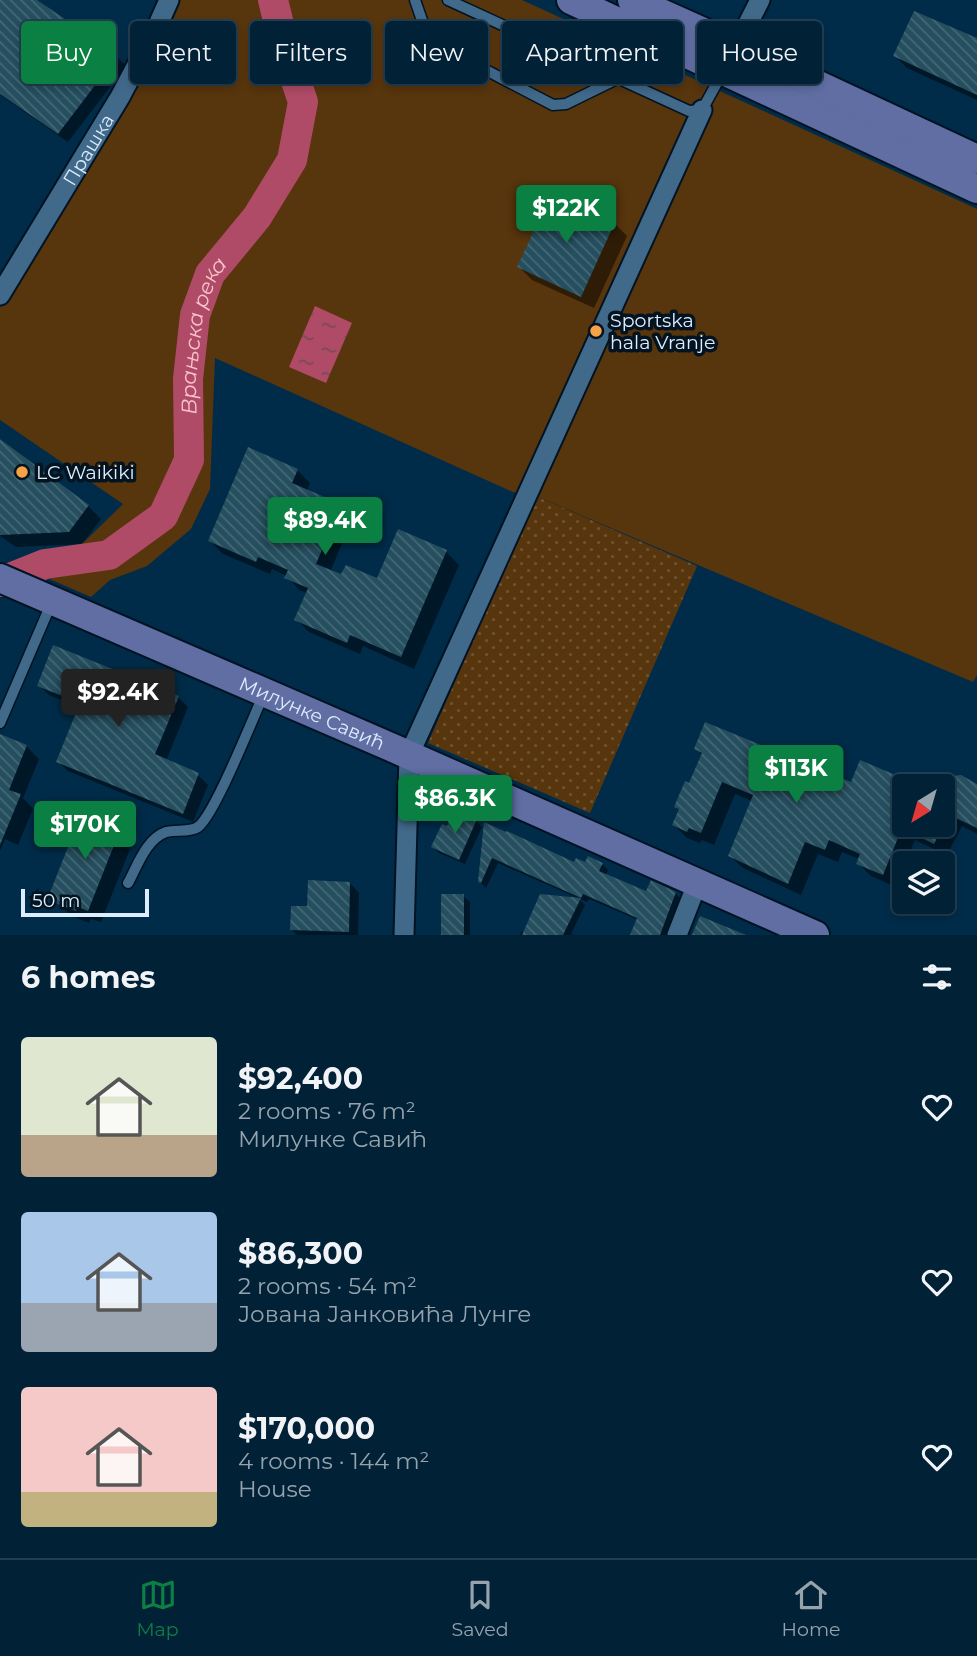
<!DOCTYPE html>
<html lang="en">
<head>
<meta charset="utf-8">
<style>
  :root { --surface:#012137; --page:#0f2e42; --text:#f1f3f6; --muted:#96a3ad; --line:#233e52; --accent:#0b8043 }
  body { margin:0; font-family:Montserrat,sans-serif; background:var(--page); color:var(--text); height:100vh; display:flex; flex-direction:column; font-size:26px; white-space:nowrap }
  * { box-sizing:border-box; margin:0 }
  p { font-size:23px; color:var(--muted) }
  .icon { flex:none; width:38px; height:38px; fill:none; stroke:currentColor; stroke-width:2; stroke-linecap:round; stroke-linejoin:round }
  .map { position:relative; height:935px; overflow:hidden }
  .side { display:flex; flex-direction:column; background:var(--surface); flex:1 }
  .side>* { flex:none }
  .top-card { position:absolute; left:21px; top:21px; width:936px; height:63px; display:flex; gap:14px }
  .needle { width:46px; rotate:217deg }
  .fabs { position:absolute; left:892px; top:774px; display:grid; gap:14px }
  .fabs a { display:grid; place-items:center; width:63px; height:63px; border-radius:7px; background:var(--surface); box-shadow:0 4px 10px #0003,0 0 0 2px var(--line); font-size:35px }
  .scale { position:absolute; left:21px; bottom:18px; width:128px; box-sizing:border-box; padding-left:7px; border:4px solid #dcedfd; border-top:0; font-size:19px; line-height:24px; white-space:nowrap; color:#dcedfd; -webkit-text-stroke:5px #041320; paint-order:stroke }
  .price { position:absolute; translate:-50% -60px; padding:0 16px; border-radius:7px; background:var(--accent); color:#fff; font-size:23px; line-height:46px; filter:drop-shadow(0 2px 4px #0008) }
  .price::after { content:''; position:absolute; left:50%; top:42px; width:21px; height:16px; margin-left:-10px; background:inherit; clip-path:polygon(0 0,100% 0,50% 100%) }
  .price.active { background:#222; color:#fff }
  ul { padding:0; list-style:none }
  li { display:flex; align-items:center; gap:21px; height:175px; padding:0 21px }
  li span { display:grid; place-items:center; flex:none; width:196px; height:140px; border-radius:7px; color:#555 }
  li>.icon { margin-inline-start:auto }
  span .icon { width:84px; height:84px; fill:#fffc; stroke-width:1 }
  li b { font-size:30px }
  h2 { display:flex; justify-content:space-between; align-items:center; height:84px; padding:0 21px; font-size:30px }
  .tag { padding:0 24px; border-radius:7px; background:var(--surface); box-shadow:0 4px 10px #0003,0 0 0 2px var(--line); font-size:24px; line-height:63px }
  .tag.active { background:var(--accent); color:#fff }
  .dock { display:flex; justify-content:space-around; align-items:center; height:98px; border-top:2px solid var(--line); background:var(--surface); font-size:19px; color:var(--muted) }
  .dock a { display:grid; justify-items:center; gap:4px }
  .dock .active { color:var(--accent) }
  .map>svg:first-child { display:block }
</style>
</head>
<body>
<div class="map">
<svg width="977" height="935" viewBox="0 0 977 935">
  <defs>
    <pattern id="park-dots" width="8" height="8" patternUnits="userSpaceOnUse" patternTransform="scale(1.75)"><rect width="8" height="8" fill="#57350d"/><path d="M2 2h.1M6 6h.1" fill="none" stroke="#6f5331" stroke-width="1.8" stroke-linecap="round"/></pattern>
    <pattern id="water-ripples" width="26" height="14" patternUnits="userSpaceOnUse" patternTransform="scale(1.75)"><rect width="26" height="14" fill="#af4b67"/><path d="M2 4q2-2 4 0t4 0M15 11q2-2 4 0t4 0" fill="none" stroke="#78495a"/></pattern>
    <pattern id="building-back-hatch" width="6" height="6" patternUnits="userSpaceOnUse" patternTransform="scale(1.75)"><rect width="6" height="6" fill="#254e5e"/><path d="M-1 5l2 2M0 0l6 6M5-1l2 2" fill="none" stroke="#446876"/></pattern>
  </defs>
  <rect width="100%" height="100%" fill="#012c49"/>
  <path fill="#57350d" d="M161 0H522L977 209V675L973 682 536 496 513 492 215 358 210 489 191 529 147 566 110 580 91 597 47 578 123 504 0 420V305Z"/>
  <path fill="url(#park-dots)" d="M536 496 697 566 590 813 428 743Z"/>
  <path fill="url(#water-ripples)" d="M315 306 352 323 326 383 289 367Z"/>
  <g fill="#0007">
    <path d="M0 0H33L117 57 126 66 68 142 0 95Z"/>
    <path d="M977 40V100L907 68 895 56Z"/>
    <path d="M614 223 627 236 594 308 532 280 519 267Z"/>
    <path d="M0 441 88 506 101 519 82 544 16 547 0 536Z"/>
    <path d="M297 470 310 483 307 491 340 505 353 518 330 572 342 577 378 580 446 552 459 565 414 669 363 646 360 654 309 632 296 619 307 593 299 590 287 576 272 569 270 574 223 554 210 541Z"/>
    <path d="M39 685 178 697 188 707 166 761 198 775 208 785 193 822 68 771 58 762 80 708 49 695Z"/>
    <path d="M0 736 26 746 39 759 23 798 33 809 18 845 5 839 0 851Z"/>
    <path d="M696 749 852 785 861 763 917 786H905V824H943L942 786 953 778 977 785V834L962 826 947 855 915 840 896 887 871 876 858 863 859 859 842 852 838 862 818 854 801 895 743 868 730 856 752 801 735 794 714 845 702 840 700 843 687 838 674 825 680 810 676 806 690 785 702 755Z"/>
    <path d="M476 821 482 827 465 864 439 853 433 847 448 828Z"/>
    <path d="M486 825 575 865 602 864 608 870 606 875 647 894 675 893 681 899 668 935H632L638 920 589 899 587 902 498 863 486 888 480 882Z"/>
    <path d="M121 826 134 839 101 922 91 919 89 923 70 915 51 895Z"/>
    <path d="M350 883 359 893 358 935H297L292 930 309 908Z"/>
    <path d="M463 896 470 902V935H443Z"/>
    <path d="M580 900 585 905 571 934 574 935H520L522 931 525 932Z"/>
  </g>
  <g fill="none" stroke-linecap="round" stroke-linejoin="round">
    <path stroke="#af4b67" stroke-width="30" id="s1" d="M0 582 45 564 109 555 163 516 189 460 188 379 195 315 210 274 257 217 292 160 303 102 284 45 273 0"/>
  </g>
  <g fill="url(#building-back-hatch)">
    <path d="M0 0H37L118 55 58 134 0 94Z"/>
    <path d="M914 11 977 38V95L893 56Z"/>
    <path d="M552 192 615 222 581 297 517 267Z"/>
    <path d="M0 439 89 505 69 532 0 535Z"/>
    <path d="M248 447 298 469 292 483 341 504 316 564 341 574 346 565 377 578 398 529 447 550 401 657 350 635 347 643 294 620 308 588 284 578 288 570 258 557 256 562 208 541Z"/>
    <path d="M53 645 179 696 155 754 199 773 183 814 56 762 80 703 37 686Z"/>
    <path d="M705 722 851 782 860 760 905 779 904 824H944L934 844 902 828 883 875 856 864 860 854 829 840 825 850 805 842 788 884 728 856 753 795 722 782 701 833 689 828 687 832 672 825 679 809 674 807 685 781 689 783 702 753 694 749Z"/>
    <path d="M0 734 27 745 9 790 21 794 0 845Z"/>
    <path d="M961 775 977 784V828L943 812V781L952 776Z"/>
    <path d="M83 809 122 825 88 911 78 907 76 911 55 903 57 898 49 895Z"/>
    <path d="M454 809 477 819 459 860 431 847 442 824 447 826Z"/>
    <path d="M484 822 506 832 507 831 574 862 576 858 585 862 588 856 603 863 599 871 646 891 651 880 676 892 660 935H630L637 918 583 894 581 898 492 858 481 883 478 882Z"/>
    <path d="M308 880 350 882 349 932 290 930 291 906H307Z"/>
    <rect x="441" y="894" width="23" height="41"/>
    <path d="M540 894 581 898 563 935H522Z"/>
    <path d="M700 916 746 935H692Z"/>
  </g>
  <g fill="none" stroke-linecap="round" stroke-linejoin="round">
    <defs>
      <g id="lane">
        <path d="M415 0 425 29 438 45 553 105 566 104 619 78"/>
        <path d="M448 0 689 111 702 110 723 72"/>
        <path d="M0 723 51 604"/>
        <path d="M128 883C137 867 146 839 166 832 176 829 189 833 198 827 215 814 252 720 263 696"/>
      </g>
      <g id="street">
        <path d="M732 55 760 0"/>
        <path id="s2" d="M0 295 120 97 157 27 169 0"/>
        <path d="M404 935 409 755 702 110"/>
        <path d="M677 935 697 884"/>
      </g>
      <g id="secondary">
        <path d="M571 0 977 189"/>
        <path d="M632 0 737 47 977 159"/>
        <path id="s3" d="M0 578 393 748 815 935"/>
      </g>
    </defs>
    <use href="#lane" stroke="#021323" stroke-width="13"/>
    <use href="#street" stroke="#021323" stroke-width="23"/>
    <use href="#secondary" stroke="#021323" stroke-width="32"/>
    <path stroke="#5c7c94" stroke-width="2.5" stroke-dasharray="2 5" stroke-linecap="butt" d="M628 315 647 323"/>
    <use href="#lane" stroke="#41698a" stroke-width="10"/>
    <use href="#street" stroke="#41698a" stroke-width="19"/>
    <use href="#secondary" stroke="#606ea3" stroke-width="28"/>
  </g>
  <g fill="#f6a247" stroke="#041320" stroke-width="2.5">
    <circle cx="596" cy="331" r="7"/>
    <circle cx="22" cy="472" r="7"/>
  </g>
  <g text-anchor="middle" dominant-baseline="central" stroke-width="7" stroke-linejoin="round" paint-order="stroke">
    <g font-size="19" fill="#dcedfd" stroke="#041320">
      <text stroke="none"><textPath href="#s2" startOffset="170">Прашка</textPath></text>
      <text stroke="none"><textPath href="#s3" startOffset="340">Милунке Савић</textPath></text>
    </g>
    <g font-size="19" fill="#dcedfd" stroke="#041320" text-anchor="start">
      <text x="610" y="320">Sportska<tspan x="610" dy="22">hala Vranje</tspan></text>
      <text x="36" y="472">LC Waikiki</text>
    </g>
    <g font-size="21" font-style="italic" fill="#f9c2cd" stroke="#041320">
      <text stroke="none"><textPath href="#s1" startOffset="368">Врањска река</textPath></text>
    </g>
  </g>
</svg>
<div class="fabs">
<a><svg class="needle" viewBox="-14 -14 28 28"><path d="M0-13l5 13h-10z" fill="#e53935"/><path d="M0 13l5-13h-10z" fill="#96a3ad"/></svg></a>
<a><svg class="icon" aria-label="layers" viewBox="0 0 24 24"><path d="M12 4l9 5-9 5-9-5zM3 14l9 5 9-5"/></svg></a>
</div>
<div class="scale">50 m</div>
<b class="price" style="left:566px;top:245px">$122K</b>
<b class="price" style="left:325px;top:557px">$89.4K</b>
<b class="price active" style="left:118px;top:729px">$92.4K</b>
<b class="price" style="left:796px;top:805px">$113K</b>
<b class="price" style="left:455px;top:835px">$86.3K</b>
<b class="price" style="left:85px;top:861px">$170K</b>
<div class="top-card">
<a class="tag active">Buy</a>
<a class="tag">Rent</a>
<a class="tag">Filters</a>
<a class="tag">New</a>
<a class="tag">Apartment</a>
<a class="tag">House</a>
</div>
</div>
<section class="side">
<h2>6 homes<svg class="icon" aria-label="filters" viewBox="0 0 24 24"><path d="M4 7h16M4 17h16"/><circle cx="9" cy="7" r="2"/><circle cx="15" cy="17" r="2"/></svg></h2>
<ul>
<li><span style="background:linear-gradient(#dfe7d0 70%,#b9a48a 0)"><svg class="icon" aria-label="home" viewBox="0 0 24 24"><path d="M3 11l9-7 9 7M6 9v11h12V9"/></svg></span><div><b>$92,400</b><p>2 rooms · 76 m²</p><p>Милунке Савић</p></div><svg class="icon" aria-label="heart" viewBox="0 0 24 24"><path d="M12 20l-8-8c-3-5 5-10 8-4 3-6 11-1 8 4z"/></svg></li>
<li><span style="background:linear-gradient(#a9c7e8 65%,#9aa5b1 0)"><svg class="icon" aria-label="home" viewBox="0 0 24 24"><path d="M3 11l9-7 9 7M6 9v11h12V9"/></svg></span><div><b>$86,300</b><p>2 rooms · 54 m²</p><p>Јована Јанковића Лунге</p></div><svg class="icon" aria-label="heart" viewBox="0 0 24 24"><path d="M12 20l-8-8c-3-5 5-10 8-4 3-6 11-1 8 4z"/></svg></li>
<li><span style="background:linear-gradient(#f6c9c9 75%,#c2b280 0)"><svg class="icon" aria-label="home" viewBox="0 0 24 24"><path d="M3 11l9-7 9 7M6 9v11h12V9"/></svg></span><div><b>$170,000</b><p>4 rooms · 144 m²</p><p>House</p></div><svg class="icon" aria-label="heart" viewBox="0 0 24 24"><path d="M12 20l-8-8c-3-5 5-10 8-4 3-6 11-1 8 4z"/></svg></li>
</ul>
</section>
<nav class="dock">
<a class="active"><svg class="icon" aria-label="map" viewBox="0 0 24 24"><path d="M3 6l6-2 6 2 6-2v14l-6 2-6-2-6 2zM9 4v14M15 6v14"/></svg>Map</a>
<a><svg class="icon" aria-label="saved" viewBox="0 0 24 24"><path d="M7 4h10v16l-5-4-5 4z"/></svg>Saved</a>
<a><svg class="icon" aria-label="home" viewBox="0 0 24 24"><path d="M3 11l9-7 9 7M6 9v11h12V9"/></svg>Home</a>
</nav>
</body>
</html>
